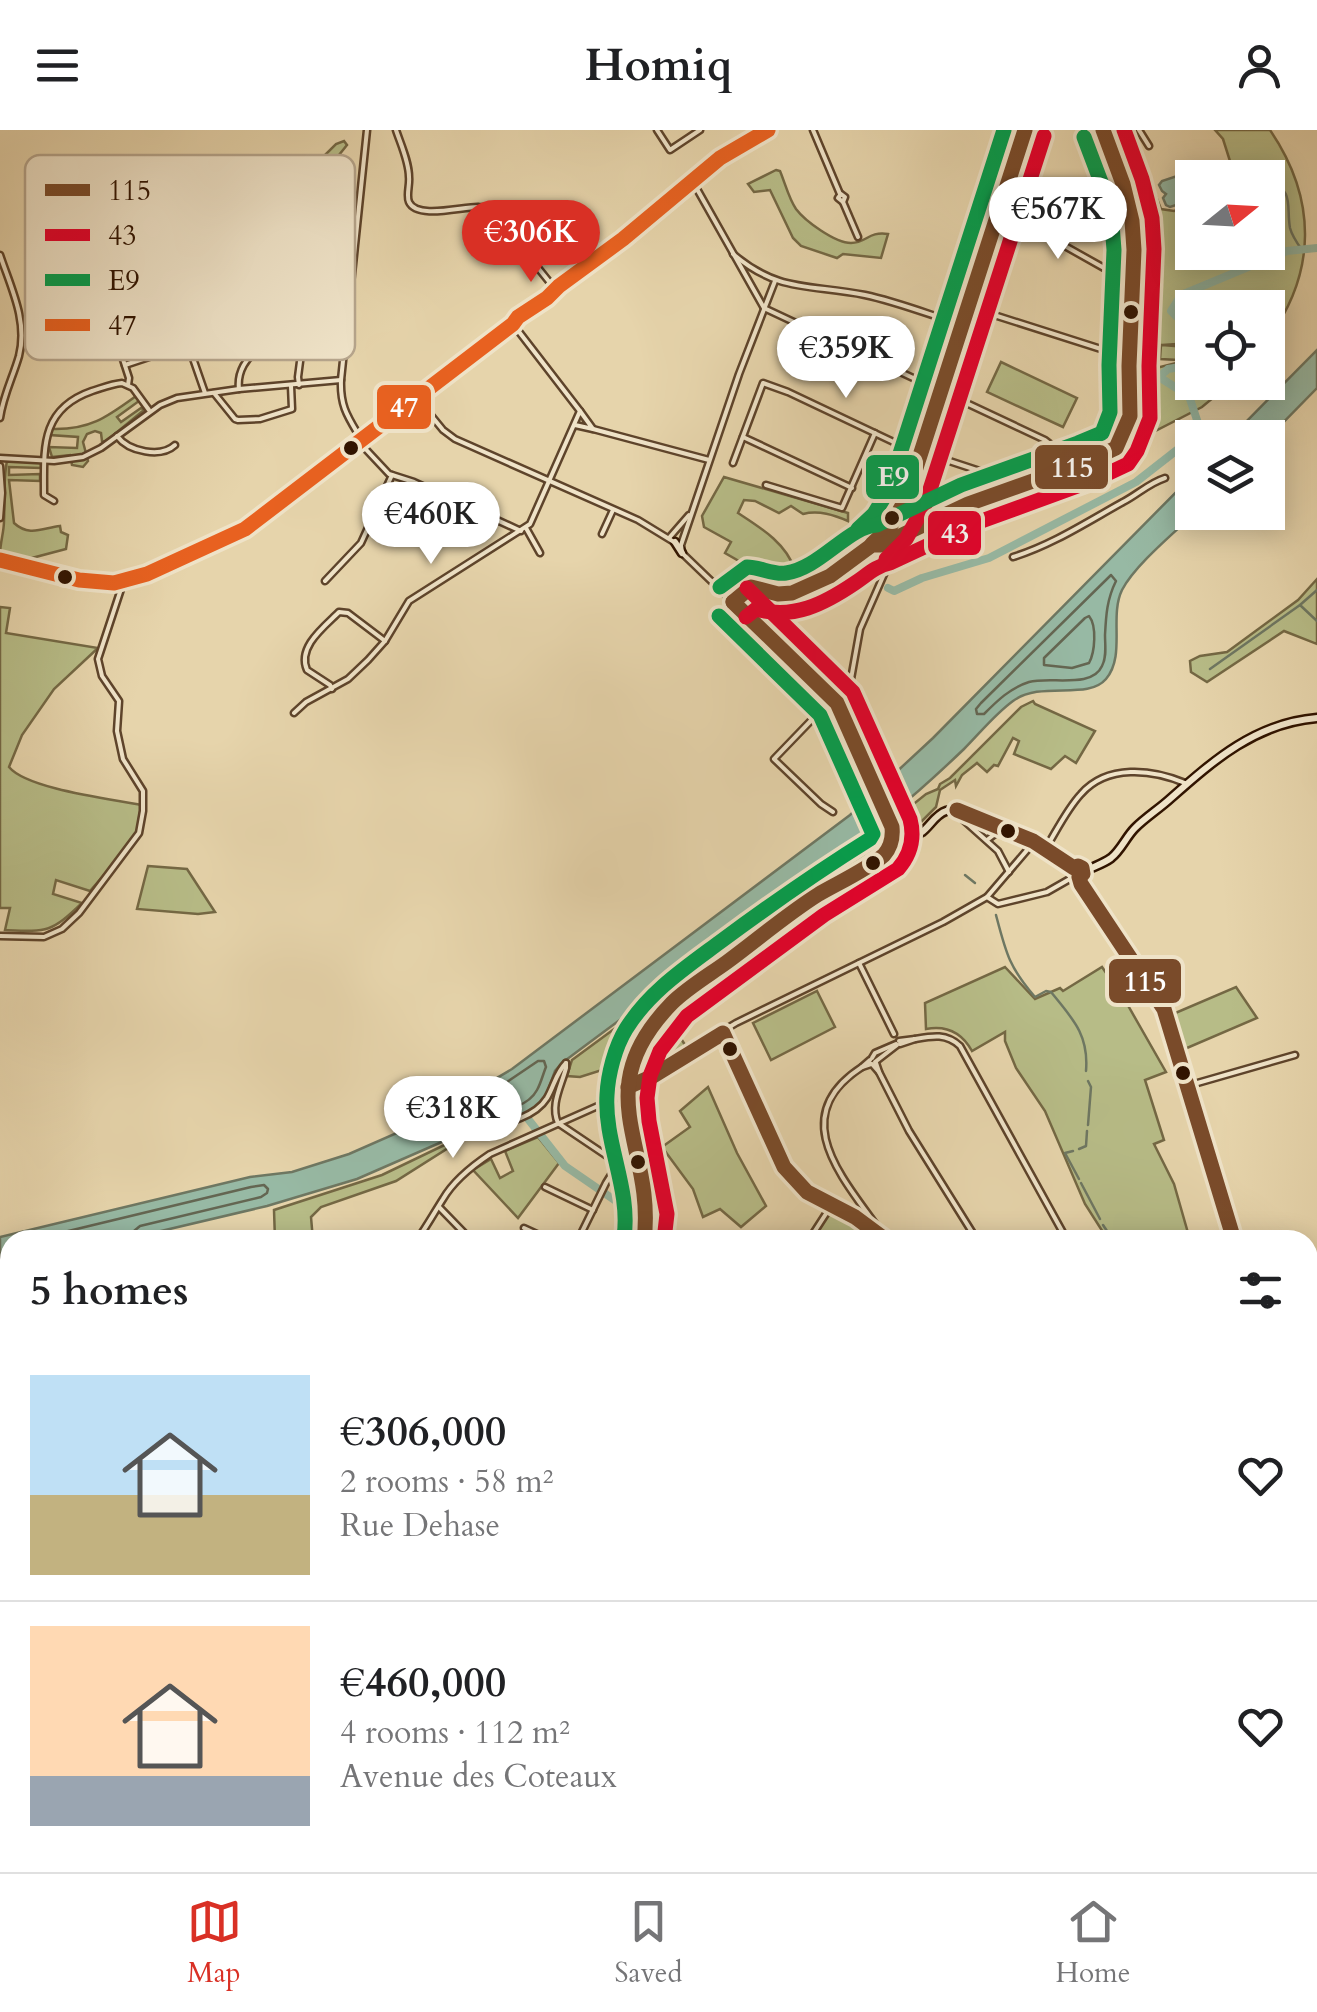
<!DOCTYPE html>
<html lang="en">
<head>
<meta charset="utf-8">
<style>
  :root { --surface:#fff; --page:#f2f2f2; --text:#202124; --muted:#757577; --line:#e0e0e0; --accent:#d93025 }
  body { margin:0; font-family:Cardo,serif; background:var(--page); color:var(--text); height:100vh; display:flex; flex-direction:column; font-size:38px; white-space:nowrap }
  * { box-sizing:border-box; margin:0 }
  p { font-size:32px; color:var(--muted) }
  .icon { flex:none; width:55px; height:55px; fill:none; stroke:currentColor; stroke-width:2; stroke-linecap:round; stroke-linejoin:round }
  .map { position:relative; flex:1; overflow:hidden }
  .sheet { position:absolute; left:0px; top:1100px; width:1318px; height:642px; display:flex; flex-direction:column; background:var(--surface); border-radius:30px 30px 0 0; box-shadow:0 5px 25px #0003 }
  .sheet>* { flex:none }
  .needle { width:65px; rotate:72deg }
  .fabs { position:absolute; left:1175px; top:30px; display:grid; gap:20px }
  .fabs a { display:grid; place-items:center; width:110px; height:110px; border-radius:0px; background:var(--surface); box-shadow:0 5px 25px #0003; font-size:50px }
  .price { position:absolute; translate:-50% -85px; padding:0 22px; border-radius:35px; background:#fff; color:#222; font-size:32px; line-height:65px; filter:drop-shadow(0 2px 5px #0008) }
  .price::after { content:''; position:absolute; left:50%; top:60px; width:30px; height:22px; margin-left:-15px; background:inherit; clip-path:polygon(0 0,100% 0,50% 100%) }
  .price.on { background:var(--accent); color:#fff }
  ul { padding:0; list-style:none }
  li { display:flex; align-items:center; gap:30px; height:250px; padding:0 30px }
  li+li { border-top:2px solid var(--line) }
  li span { display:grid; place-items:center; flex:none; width:280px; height:200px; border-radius:0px; color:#555 }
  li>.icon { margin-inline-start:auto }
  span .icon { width:120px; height:120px; fill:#fffc; stroke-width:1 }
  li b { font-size:42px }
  h2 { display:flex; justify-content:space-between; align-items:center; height:120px; padding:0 30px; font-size:42px }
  header { display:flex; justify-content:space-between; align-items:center; height:130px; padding:0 30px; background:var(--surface); font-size:45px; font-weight:600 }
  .dock { display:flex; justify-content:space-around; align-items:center; height:140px; border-top:2px solid var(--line); background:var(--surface); font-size:28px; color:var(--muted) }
  .dock a { display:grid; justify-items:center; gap:5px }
  .dock .on { color:var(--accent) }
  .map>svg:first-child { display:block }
</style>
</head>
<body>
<header><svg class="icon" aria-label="menu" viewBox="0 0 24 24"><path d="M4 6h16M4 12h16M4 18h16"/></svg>Homiq<svg class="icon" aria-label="person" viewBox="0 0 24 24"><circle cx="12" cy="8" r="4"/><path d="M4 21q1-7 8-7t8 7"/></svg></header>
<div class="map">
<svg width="1317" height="1742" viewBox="0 0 1317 1742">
  <rect width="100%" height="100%" fill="#e6d4ab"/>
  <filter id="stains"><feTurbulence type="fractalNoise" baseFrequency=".002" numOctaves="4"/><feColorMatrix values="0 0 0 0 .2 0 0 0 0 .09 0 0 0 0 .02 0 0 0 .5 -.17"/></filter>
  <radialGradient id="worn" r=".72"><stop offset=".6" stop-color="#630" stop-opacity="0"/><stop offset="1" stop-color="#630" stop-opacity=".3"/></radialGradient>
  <g fill="#b7bc87" stroke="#746844" stroke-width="2.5">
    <path d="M1215 0H1270C1317 69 1317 142 1268 209V178H1192V213L1162 215 1187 217V228L1179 230 1160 229 1161 215 1147 214 1152 198 1140 178 1139 88 1136 85 1118 29 1136 23 1140 26 1161 79 1174 81 1192 75V122H1268V48L1235 47 1223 9Z"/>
    <path d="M344 11 347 15 335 30V61L355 66 340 220 309 217 311 185 281 180 266 175 261 164 271 152 280 121 295 81 318 42 323 27 336 14Z"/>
    <path d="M776 40 780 41C785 53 789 69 796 79 805 91 835 113 851 113 867 113 868 101 888 104L881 128 843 124 837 128 801 116 793 108 770 60 754 62 748 54Z"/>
    <path d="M1192 229V252L1231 253 1202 277 1124 317 1135 290 1144 241Z"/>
    <path d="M1001 232 1077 268 1063 297 987 262Z"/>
    <path d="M136 266 139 271 117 287 121 292 141 278 144 280 105 312 102 311 101 303 95 301 87 304 83 312 88 331 83 337 72 335 70 325 52 327 49 317 77 318 78 307 50 305 52 299C90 300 107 287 136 266Z"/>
    <path d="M7 331 41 332V338L9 337V345L40 344V351L9 350 14 393C29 407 43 398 60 396L61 402 68 405 66 419 32 428 27 432 8 429 0 425C0 413 4 402 4 391 5 371 3 350 7 331Z"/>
    <path d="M724 347 848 383V391C834 385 819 380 803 384L791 376 779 383 755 371 744 370 738 383C761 398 786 413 795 440L805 441 809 428C826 424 841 417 848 400L888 396 843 435 796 458 791 450 779 454 725 423 731 412 704 397 702 386Z"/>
    <path d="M1317 449V514L1284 501 1207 552 1191 542 1190 531 1200 526 1227 522 1298 470Z"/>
    <path d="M0 477 10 478 6 503 98 518 54 559 22 605 9 637C27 659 111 669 141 675L136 708 90 761 56 750 53 764 82 773C51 803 47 802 5 800L10 778H0Z"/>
    <path d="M1033 571 1035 574 1095 601 1076 633 1065 626 1051 639 1014 624 1019 611 1013 608 998 636 994 635 987 642 977 633 962 645 956 656 955 650 940 660 936 677 918 695 904 698 878 721 832 748 829 742 926 664 938 659 940 654 950 648 1021 577Z"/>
    <path d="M148 736 187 739 215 782 198 784 137 779Z"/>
    <path d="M1005 837 1035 869 1060 858 1063 861 1102 837 1126 872 1166 942 1145 950 1164 1010 1154 1014 1174 1054 1190 1110H1108L1085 1074 1045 981 1016 938 1005 911V902L972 921C962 903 947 895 926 899L925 873Z"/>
    <path d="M1236 857 1257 888 1180 921 1171 889 1173 884Z"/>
    <path d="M817 861 835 897 771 930 753 893Z"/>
    <path d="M644 877 652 888C634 911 630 939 615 964L605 939 580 947 567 946 572 930Z"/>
    <path d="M669 890 687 918 641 949C643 928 655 905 669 890Z"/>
    <path d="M708 957 737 1023 766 1076 741 1097 720 1079 703 1087 693 1059 662 1017 690 997 680 981Z"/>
    <path d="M538 1007 559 1033 518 1088 473 1040 491 1029 500 1048 513 1041 505 1021Z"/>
    <path d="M459 1008 456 1013 396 1051 321 1077 311 1087 313 1110H275L274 1080 382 1045Z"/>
    <path d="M831 1080 854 1090 880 1110H812Z"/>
    <path d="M0 1421 10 1429V1501L0 1506Z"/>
    <path d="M1315 1690H1317V1742H525L524 1739 510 1740 507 1733 1308 1732V1726L1312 1725 1308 1696Z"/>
    <path d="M116 1733H196L201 1742H77Z"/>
    <path d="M395 1733H480L482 1742H397Z"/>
  </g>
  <g fill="#97b9a4" stroke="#6e7762" stroke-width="2.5">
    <path d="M1186 43 1195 44 1196 47 1192 48V70L1170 77 1166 75 1163 68 1166 64 1162 61 1159 55 1162 51Z"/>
    <path d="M1317 220V258L1268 308 1231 307Z"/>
    <path d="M1192 346V382L1195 383C1174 403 1135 435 1122 460 1109 487 1126 525 1106 549 1087 571 1042 550 1013 571 995 584 980 603 964 619 940 642 916 664 890 685 784 772 671 851 562 933L555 941 546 966 539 975 525 985 476 997 357 1049 267 1076 123 1110H10V1136L0 1139V1107L250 1047 292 1042 349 1024 422 992 512 939 850 685 933 608Z"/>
  </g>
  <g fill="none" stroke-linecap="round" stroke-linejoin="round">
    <g stroke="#646652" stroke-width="2.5">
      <path d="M1111 445 1116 451C1107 469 1106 485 1105 505 1105 515 1107 527 1102 536 1092 559 1050 546 1029 552 1010 558 997 571 984 584H977L976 579 981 573Z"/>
      <path d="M1089 486C1097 496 1095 522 1089 533L1072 538 1044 535V528L1085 488Z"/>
      <path d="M538 931H544L546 937C543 944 541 953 537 960 526 981 492 982 471 988L466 986 467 979Z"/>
      <path d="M31 1110 251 1057 264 1055 268 1059 267 1063 261 1067 140 1096 134 1101 133 1110"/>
    </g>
    <g stroke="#6e7762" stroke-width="2.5">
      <path d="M1268 51C1295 60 1286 76 1290 98 1292 106 1297 113 1302 120"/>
      <path d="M1300 475 1317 491"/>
      <path d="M1210 539 1300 475 1317 460"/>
      <path d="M965 745 975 753"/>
      <path d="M996 785C1006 823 1009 837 1035 867L1046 861 1051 862C1073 889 1089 905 1086 941"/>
      <path d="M1088 995 1091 957 1088 951"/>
      <path d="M1079 1019 1086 1016 1087 1001"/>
      <path d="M1073 1021 1065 1023 1079 1049"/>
      <path d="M1081 1053 1100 1089"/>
      <path d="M1103 1095 1113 1110"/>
    </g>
    <g stroke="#97b9a4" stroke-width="8">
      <path d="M1192 202 1171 181 1181 165 1287 121 1317 118"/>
      <path d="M888 458 894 461 922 448 989 428 1136 352 1191 309 1199 296 1189 266 1159 247 1168 239 1192 235"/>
      <path d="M521 980 565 1036 629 1080 631 1086 614 1110"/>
      <path d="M475 1732 478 1742"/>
    </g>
    <defs>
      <g id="street">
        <path d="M396 0C401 15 409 32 409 47 410 55 406 65 409 72 417 90 464 76 479 77 487 77 488 79 494 83L555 159"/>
        <path d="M657 0 670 20 700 0"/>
        <path d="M813 0 840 64"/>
        <path d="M1139 0 1149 16"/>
        <path d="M693 52 764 178"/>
        <path d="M841 64 845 67 843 72 838 68Z"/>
        <path d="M843 72 858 107"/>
        <path d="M999 79 1104 138 1128 139"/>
        <path d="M1031 97 1056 56 1060 52C1075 58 1099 65 1110 77 1139 111 1128 158 1128 199"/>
        <path d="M733 124C779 163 810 154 865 165 898 172 930 185 963 195"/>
        <path d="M0 125C11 158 28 191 19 226 13 247 3 266 0 288"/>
        <path d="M969 177 1126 227"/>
        <path d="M764 178 1045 310 1054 317 1062 337"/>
        <path d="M192 179 202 209 220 203 258 206 263 211 260 219C246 227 237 242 239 259"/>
        <path d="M513 194 580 281"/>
        <path d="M119 217 129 248 128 255"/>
        <path d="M192 227 202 209"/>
        <path d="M125 235 188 214 205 263"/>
        <path d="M299 255 298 247 305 193"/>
        <path d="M214 263 235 289 238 290 260 289 292 279 291 256"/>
        <path d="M416 267 443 300 455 309 638 390 674 412"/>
        <path d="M593 299 709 330"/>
        <path d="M117 306C129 322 161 328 175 315"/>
        <path d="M743 307 852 358"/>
        <path d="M361 309C348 287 340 277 341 250L367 0"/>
        <path d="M359 312 389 344 414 352 521 401"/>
        <path d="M922 322 1007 350 1020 351 1062 337 1112 313 1124 291 1126 238"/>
        <path d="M0 328 54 331 83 327 101 318 160 275 177 268 239 259 341 250"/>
        <path d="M733 333 763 253 788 262 921 325"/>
        <path d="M0 336 2 363 0 388"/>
        <path d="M766 355 842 378 875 303"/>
        <path d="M54 371 44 365C44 318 40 279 92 261 102 258 111 254 122 253L133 258 149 280"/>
        <path d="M526 398 540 423"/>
        <path d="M602 404 613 380"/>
        <path d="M669 408 689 385"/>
        <path d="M1013 427C1052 415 1087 392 1123 372 1137 365 1149 353 1165 348"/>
        <path d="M325 451 361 413 392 345"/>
        <path d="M733 472 682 423 681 415 739 244 775 151"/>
        <path d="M332 559 330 555 307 540C297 517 324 497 339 482L348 483 385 511"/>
        <path d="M294 583 306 572 348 549 368 530 385 511 409 471 530 394 580 281 593 299 575 295"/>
        <path d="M833 682 821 674 774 629 851 549 860 499 885 442"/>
        <path d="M957 682 960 687 998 721 1009 742"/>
        <path d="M987 710 1003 698"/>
        <path d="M1046 718C1057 700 1067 679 1081 664 1107 634 1152 639 1185 653"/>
        <path d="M1079 747 1088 767 1164 879 1234 1110"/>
        <path d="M987 767 998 774 1047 762 1075 746"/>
        <path d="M0 806 44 807 62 799 79 783 139 703 143 681V661L123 629 117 601 119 571 102 546 98 529 123 453"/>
        <path d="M859 833 894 904"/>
        <path d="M723 903 784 1037 807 1062 855 1087 885 1109"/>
        <path d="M915 909C932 906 946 903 960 916L1067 1110"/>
        <path d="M899 911 915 909 900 914"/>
        <path d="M872 928 875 923 896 914"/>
        <path d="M870 930 862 937 871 934"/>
        <path d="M875 932 897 915"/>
        <path d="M566 933V938C561 957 550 975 558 993L613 1030 616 1037 606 1053 578 1110"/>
        <path d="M872 934 879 942 876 933"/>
        <path d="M862 937C783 988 846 1051 883 1105"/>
        <path d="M879 942 909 1001 977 1110"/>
        <path d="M1187 956 1295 925"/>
        <path d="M628 967 688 922 736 893 943 792 987 767 1034 712"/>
        <path d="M468 1002C493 995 532 992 547 968 554 956 556 943 566 933"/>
        <path d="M545 1057 593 1080"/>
        <path d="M439 1077 471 1110"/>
        <path d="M524 1098 550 1110"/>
        <path d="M417 1110C427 1096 434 1083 443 1069 454 1050 472 1036 490 1024L627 963"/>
        <path d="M809 1110 831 1076"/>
        <path d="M1308 1183 1317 1180"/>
        <path d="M1308 1255 1317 1254"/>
        <path d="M1308 1337 1317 1334"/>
        <path d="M1308 1412 1317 1422"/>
        <path d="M1308 1474 1317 1470"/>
        <path d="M1308 1502 1317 1512"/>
        <path d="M1308 1570 1317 1580"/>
        <path d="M1308 1667 1317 1666"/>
        <path d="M1308 1712 1315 1742"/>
      </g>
      <g id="secondary">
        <path d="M675 412 682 423"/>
        <path d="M873 415H881L968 374 1086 332 1116 318 1120 311 1130 286 1129 236 1134 120 1132 91 1123 54 1103 0"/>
        <path d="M0 430 79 450 114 453 147 444 245 399 513 194 518 187 547 168 559 156 623 109 720 28 768 0"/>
        <path d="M892 711C902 709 913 708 922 702 930 696 936 684 946 681 965 673 1058 723 1074 738L1078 736 1082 738 1083 744 1079 747"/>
        <path d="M1083 742C1092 737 1103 734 1111 728 1121 720 1126 707 1135 698 1146 687 1159 679 1171 668 1214 630 1256 593 1317 588"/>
        <path d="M644 1110 647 1087 644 1065 629 994 627 967 631 941 642 911 673 872 813 768 886 723 893 708 892 697 837 573 733 472 751 457 786 464 801 459 852 433 890 397 904 376 1025 0"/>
        <path d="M0 1613 10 1608"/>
        <path d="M500 1732 503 1742"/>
      </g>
    </defs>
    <use href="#street" stroke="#5e442b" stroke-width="9"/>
    <use href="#secondary" stroke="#311400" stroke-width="11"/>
    <use href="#street" stroke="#efe3c8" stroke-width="4"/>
    <use href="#secondary" stroke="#efe3c8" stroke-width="6"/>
    <defs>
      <g id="bus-1">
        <path d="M872 414 890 397 906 369 1025 0"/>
        <path d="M733 472 751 457 778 464 792 463 830 446 872 415H881L968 374 1086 332 1116 318 1130 286 1129 236 1134 120 1132 91 1123 54 1103 0"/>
        <path d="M957 680 1033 711 1074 738 1078 736 1082 738 1083 744 1079 747 1081 754 1164 879 1234 1110"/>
        <path d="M628 957 653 946 723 903 784 1037 807 1062 855 1087 886 1110"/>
        <path d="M644 1110C656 1016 585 962 672 873 687 858 709 845 727 832 757 810 787 784 819 764 838 753 868 739 884 725 891 717 893 707 892 697L837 573 733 472"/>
      </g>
      <g id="bus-2">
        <path d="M886 429 906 409 925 375 1044 6"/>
        <path d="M746 487 756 479C793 490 824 474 855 453 867 445 876 436 890 433L976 393 1094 350 1128 334 1137 321 1150 288 1149 236 1154 119 1152 88 1142 49 1124 0"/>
        <path d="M664 1110 667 1084 649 991 647 968 650 946 660 921 687 886 824 785 898 739C911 724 915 708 910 689L853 562 747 458"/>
      </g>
      <g id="bus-3">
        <path d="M858 399 874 384 888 361 1004 0"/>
        <path d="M720 457 747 437C760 437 773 445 786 443 819 439 849 396 877 395L961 355 1078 313 1102 303 1110 282 1109 235 1114 120 1112 94 1104 60 1084 7"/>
        <path d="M624 1107C631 1059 604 1013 607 965 608 944 615 917 626 899 649 862 685 838 720 812 770 775 817 742 870 709L873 704 820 585 719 486"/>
      </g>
      <path id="bus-4" d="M0 430 79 450 114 453 147 444 245 399 513 194 518 187 547 168 559 156 623 109 720 28 768 0"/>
    </defs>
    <use href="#bus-1" stroke="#efe3c8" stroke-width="22"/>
    <use href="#bus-2" stroke="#efe3c8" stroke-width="22"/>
    <use href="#bus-3" stroke="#efe3c8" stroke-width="22"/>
    <use href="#bus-4" stroke="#efe3c8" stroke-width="22"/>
    <use href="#bus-1" stroke="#7a4b2a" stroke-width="15"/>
    <use href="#bus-2" stroke="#e4002b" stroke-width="15"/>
    <use href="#bus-3" stroke="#029f4d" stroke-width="15"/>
    <use href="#bus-4" stroke="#e86120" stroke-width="15"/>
  </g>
  <g fill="#311400" stroke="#efe3c8" stroke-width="4">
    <circle cx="1131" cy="182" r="9"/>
    <circle cx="351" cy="318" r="9"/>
    <circle cx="892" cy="388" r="9"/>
    <circle cx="65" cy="447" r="9"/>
    <circle cx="1008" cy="701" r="9"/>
    <circle cx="873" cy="733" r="9"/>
    <circle cx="730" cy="919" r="9"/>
    <circle cx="1183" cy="943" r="9"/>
    <circle cx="638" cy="1032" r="9"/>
  </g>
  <rect x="25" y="25" width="330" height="205" rx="15" fill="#efe3c8" stroke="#b6a58c" stroke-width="2.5"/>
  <rect x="45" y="54" width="45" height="12" fill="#7a4b2a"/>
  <rect x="45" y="99" width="45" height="12" fill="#e4002b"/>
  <rect x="45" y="144" width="45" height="12" fill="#029f4d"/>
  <rect x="45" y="189" width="45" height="12" fill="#e86120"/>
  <g font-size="28" fill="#311400">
    <text x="108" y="70">115</text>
    <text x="108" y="115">43</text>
    <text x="108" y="160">E9</text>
    <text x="108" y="205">47</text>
  </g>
  <g stroke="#efe3c8" stroke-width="4">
    <rect x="375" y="253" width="58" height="48" rx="10" fill="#e86120"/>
    <rect x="1033" y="313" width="77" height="48" rx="10" fill="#7a4b2a"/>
    <rect x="864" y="323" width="57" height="48" rx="10" fill="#029f4d"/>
    <rect x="926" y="379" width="57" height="48" rx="10" fill="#e4002b"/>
    <rect x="1107" y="827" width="76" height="48" rx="10" fill="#7a4b2a"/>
  </g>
  <g font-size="28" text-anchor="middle" font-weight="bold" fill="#fff">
    <text x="404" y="287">47</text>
    <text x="1072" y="347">115</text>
    <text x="893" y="356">E9</text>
    <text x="955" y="413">43</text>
    <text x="1145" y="861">115</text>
  </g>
  <rect width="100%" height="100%" filter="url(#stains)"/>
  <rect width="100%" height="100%" fill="url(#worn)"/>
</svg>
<div class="fabs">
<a><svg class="needle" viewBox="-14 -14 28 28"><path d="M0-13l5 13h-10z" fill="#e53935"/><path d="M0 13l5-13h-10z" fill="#757577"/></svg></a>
<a><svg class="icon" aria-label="locate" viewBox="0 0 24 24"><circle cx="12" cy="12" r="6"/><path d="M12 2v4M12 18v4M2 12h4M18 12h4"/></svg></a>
<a><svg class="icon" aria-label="layers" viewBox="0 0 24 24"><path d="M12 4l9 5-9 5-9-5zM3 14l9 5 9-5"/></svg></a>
</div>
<b class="price" style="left:1058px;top:132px">€567K</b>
<b class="price on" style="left:531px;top:155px">€306K</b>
<b class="price" style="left:846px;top:271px">€359K</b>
<b class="price" style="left:431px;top:437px">€460K</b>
<b class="price" style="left:453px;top:1031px">€318K</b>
<section class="sheet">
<h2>5 homes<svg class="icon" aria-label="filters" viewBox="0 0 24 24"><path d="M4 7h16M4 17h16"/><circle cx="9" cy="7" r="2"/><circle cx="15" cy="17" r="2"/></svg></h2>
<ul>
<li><span style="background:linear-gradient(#bfe0f5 60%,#c2b280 0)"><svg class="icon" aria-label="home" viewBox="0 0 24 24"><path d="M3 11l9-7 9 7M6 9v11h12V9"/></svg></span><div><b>€306,000</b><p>2 rooms · 58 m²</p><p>Rue Dehase</p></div><svg class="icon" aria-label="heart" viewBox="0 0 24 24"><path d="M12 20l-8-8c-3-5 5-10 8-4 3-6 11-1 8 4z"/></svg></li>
<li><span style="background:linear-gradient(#ffd9b3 75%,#9aa5b1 0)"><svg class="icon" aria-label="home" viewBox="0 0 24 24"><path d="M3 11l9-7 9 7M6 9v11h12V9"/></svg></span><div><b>€460,000</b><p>4 rooms · 112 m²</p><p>Avenue des Coteaux</p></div><svg class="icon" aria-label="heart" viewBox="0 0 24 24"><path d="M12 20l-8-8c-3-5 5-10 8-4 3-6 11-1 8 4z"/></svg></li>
</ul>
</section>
</div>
<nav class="dock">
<a class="on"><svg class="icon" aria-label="map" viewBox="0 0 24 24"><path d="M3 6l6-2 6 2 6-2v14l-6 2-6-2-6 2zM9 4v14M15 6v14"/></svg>Map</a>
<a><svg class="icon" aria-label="saved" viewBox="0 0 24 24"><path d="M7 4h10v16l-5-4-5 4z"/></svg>Saved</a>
<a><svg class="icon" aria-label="home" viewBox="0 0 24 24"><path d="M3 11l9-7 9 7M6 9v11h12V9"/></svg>Home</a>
</nav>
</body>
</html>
